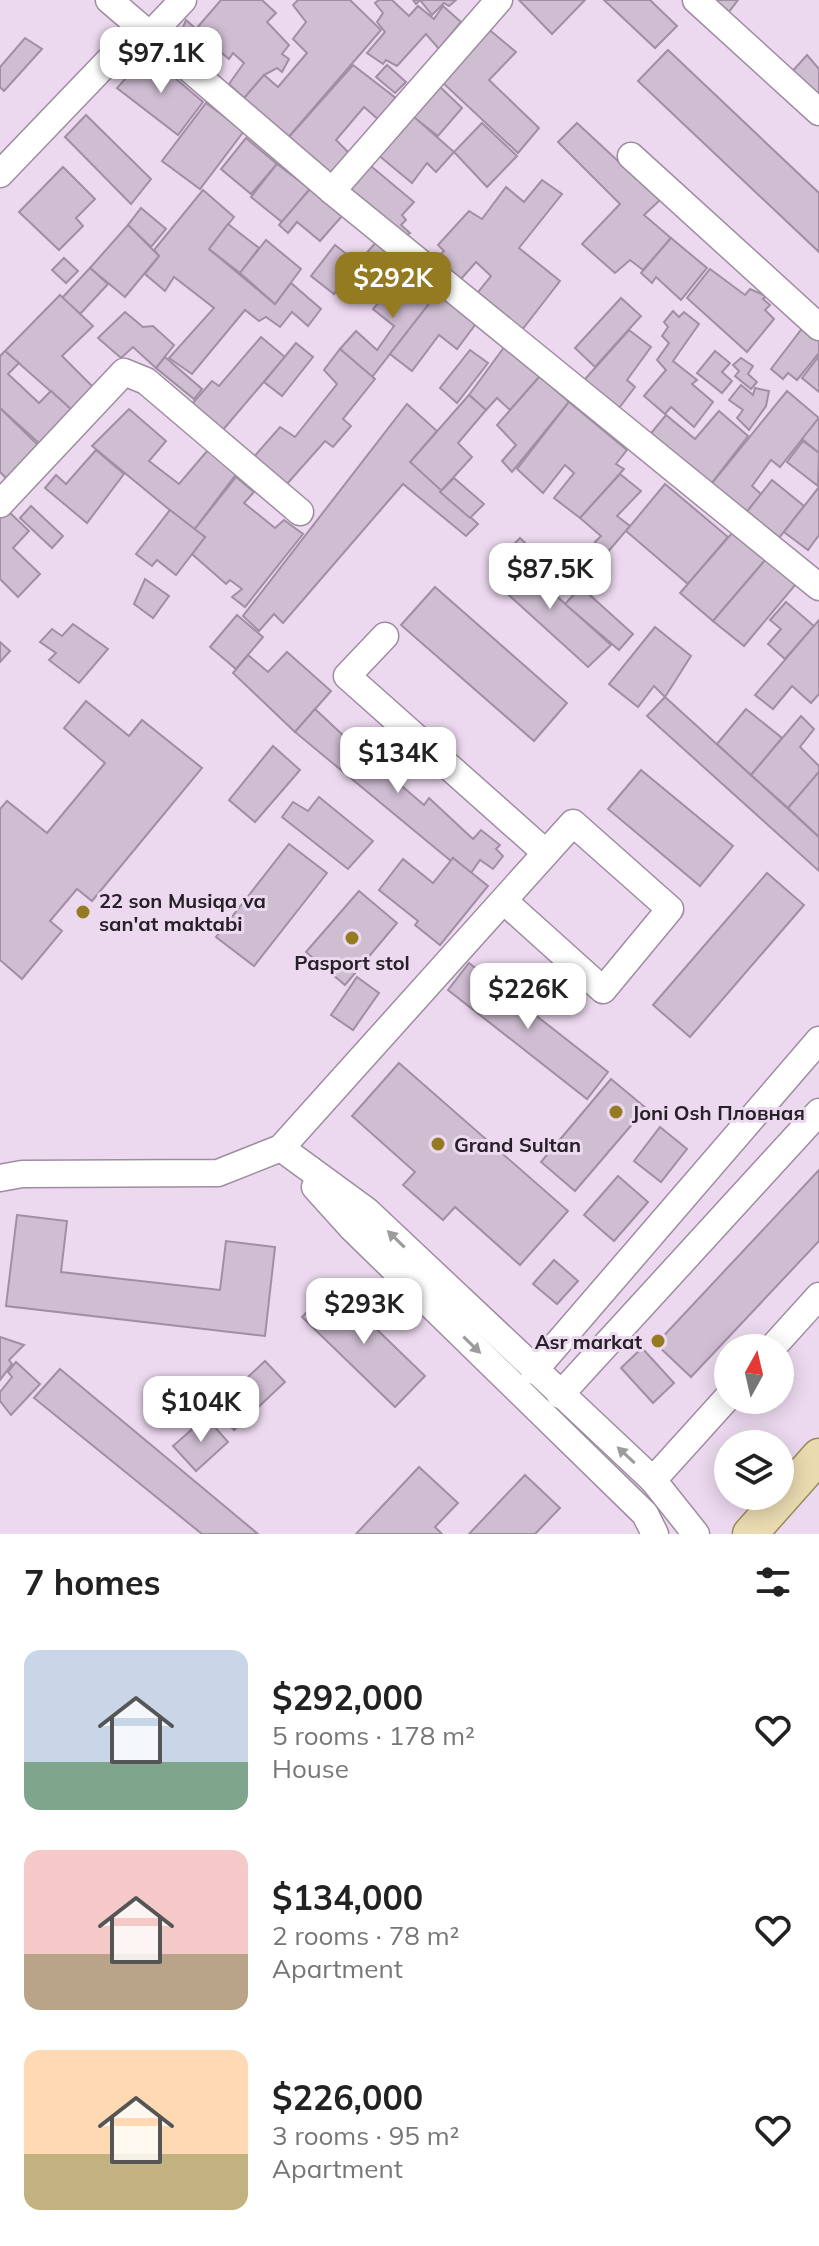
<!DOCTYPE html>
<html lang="en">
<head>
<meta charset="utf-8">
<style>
  :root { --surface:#fff; --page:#f6f6f6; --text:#222; --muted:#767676; --accent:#947a21 }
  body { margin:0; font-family:Mulish,sans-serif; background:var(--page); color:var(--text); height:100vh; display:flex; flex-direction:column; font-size:30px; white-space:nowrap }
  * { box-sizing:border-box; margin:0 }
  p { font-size:26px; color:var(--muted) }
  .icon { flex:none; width:44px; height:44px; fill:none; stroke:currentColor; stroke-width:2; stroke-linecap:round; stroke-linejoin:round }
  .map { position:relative; height:1534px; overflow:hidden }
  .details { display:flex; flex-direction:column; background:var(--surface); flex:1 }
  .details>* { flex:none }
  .needle { width:52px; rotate:8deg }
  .controls { position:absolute; left:714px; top:1334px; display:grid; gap:16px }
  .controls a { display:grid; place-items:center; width:80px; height:80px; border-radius:50%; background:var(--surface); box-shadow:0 4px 20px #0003; font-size:40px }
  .price { position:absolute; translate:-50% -68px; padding:0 18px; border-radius:16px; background:#fff; color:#222; font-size:26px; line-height:52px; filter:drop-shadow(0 2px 4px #0008) }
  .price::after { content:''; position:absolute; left:50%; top:48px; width:24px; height:18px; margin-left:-12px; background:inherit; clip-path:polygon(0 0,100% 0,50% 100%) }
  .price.active { background:var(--accent); color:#fff }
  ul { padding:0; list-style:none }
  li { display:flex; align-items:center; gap:24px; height:200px; padding:0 24px }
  li span { display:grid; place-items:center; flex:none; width:224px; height:160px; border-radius:16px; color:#555 }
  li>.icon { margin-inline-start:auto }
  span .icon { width:96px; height:96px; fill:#fffc; stroke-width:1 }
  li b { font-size:34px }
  h2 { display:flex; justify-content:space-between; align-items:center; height:96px; padding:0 24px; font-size:34px }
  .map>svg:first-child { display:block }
</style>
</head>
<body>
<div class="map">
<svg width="819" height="1534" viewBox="0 0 819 1534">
  <rect width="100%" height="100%" fill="#ecd9ef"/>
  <g fill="#cfbdd2" stroke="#a08fa3" stroke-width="2">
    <path d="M221 0H262L276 13 267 22 289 45 282 54 289 59 282 72 277 68 264 75 244 98 229 84 244 63 233 53 229 59 211 44 198 59 178 40 186 20 196 29Z"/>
    <path d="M298 0H350L381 30 286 140 240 103 264 75 278 87 307 53 293 39 306 22 293 5Z"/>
    <path d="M379 0H392L409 16 418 6 434 19 443 6 461 22 439 49 426 34 397 66 386 60 383 64 367 53 385 32 377 22 383 13 375 3Z"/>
    <path d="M413 0H456L449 6 444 3 432 15 420 0 416 4Z"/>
    <path d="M519 0H585L552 34Z"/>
    <path d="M604 0H650L677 26 655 48Z"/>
    <path d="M714 0H738L728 13Z"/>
    <path d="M486 27 516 52 489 80 539 128 518 153 442 82Z"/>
    <path d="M25 38 42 49 4 91 0 87V67Z"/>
    <path d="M668 50 819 193V252L638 81Z"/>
    <path d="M807 55 819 69V100L789 75Z"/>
    <path d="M141 61H155L203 102 178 135 117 88Z"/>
    <path d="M353 65 397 99 379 120 364 107 336 140 351 155 331 175 288 138Z"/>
    <path d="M387 65 406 82 395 93 376 77Z"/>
    <path d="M434 81 462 108 438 136 407 112Z"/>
    <path d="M206 103 244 131 200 189 162 161Z"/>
    <path d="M86 115 151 179 131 204 65 137Z"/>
    <path d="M413 116 454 152 436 172 427 163 412 183 377 154Z"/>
    <path d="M482 123 517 156 487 187 454 152Z"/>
    <path d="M577 123 660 200 644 215 671 238 643 270 630 260 615 273 582 244 620 204 558 142Z"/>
    <path d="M246 138 277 164 251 194 221 169Z"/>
    <path d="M366 162 414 202 402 215 406 220 401 225 410 233 396 241 346 186Z"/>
    <path d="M277 164 310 189 282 222 251 197Z"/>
    <path d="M63 167 95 199 76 218 83 226 59 250 19 212Z"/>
    <path d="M542 180 562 194 519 248 560 281 518 335 475 296 491 276 476 262 461 279 436 258 444 251 438 245 469 211 482 219 506 187 524 202Z"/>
    <path d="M310 189 342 216 320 241 297 222 288 233 279 225Z"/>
    <path d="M203 190 234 217 209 249 275 304 291 283 321 309 308 326 292 312 280 327 266 317 259 321 245 310 192 374 169 358 214 308 174 277 165 291 145 274 159 256 154 250Z"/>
    <path d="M141 208 166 229 151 247 128 225Z"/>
    <path d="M228 224 259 248 240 273 209 249Z"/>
    <path d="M128 225 159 256 125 297 90 268Z"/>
    <path d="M671 238 707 268 681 300 656 277 652 283 641 273Z"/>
    <path d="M266 240 301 269 275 304 240 273Z"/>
    <path d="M377 241 408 267 389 289 358 263Z"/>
    <path d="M335 245 358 263 334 294 311 276Z"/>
    <path d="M64 258 78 271 66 283 52 270Z"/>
    <path d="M408 267 439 291 372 377 340 349 356 331 377 350 394 326 373 309Z"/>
    <path d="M90 268 108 284 80 314 62 298Z"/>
    <path d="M710 269 745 295 750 289 766 296 763 299 770 305 765 310 774 319 747 352 687 298Z"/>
    <path d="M439 291 478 321 457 349 439 335 412 371 390 354Z"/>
    <path d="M60 295 93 326 62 356 96 390 74 412 5 351Z"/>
    <path d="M621 298 641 316 595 367 575 348Z"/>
    <path d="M673 311 679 317 684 312 699 324 673 361 697 380 692 384 713 402 694 427 671 407 665 414 644 396 666 370 657 360 669 343 662 336 668 327 664 322Z"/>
    <path d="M125 312 143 327 153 326 174 345 156 368 133 347 121 358 98 338Z"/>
    <path d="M804 326 819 337V353L797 380 788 373 783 379 771 369Z"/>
    <path d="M629 330 651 347 627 380 635 387 613 416 578 387Z"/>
    <path d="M261 337 285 357 222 431 191 405 212 381 219 386Z"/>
    <path d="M296 343 313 357 282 396 264 382Z"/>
    <path d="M505 346 540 376 510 410 497 398 486 410 469 395Z"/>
    <path d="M340 349 375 379 343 419 351 426 333 447 325 441 286 485 253 458 280 427 295 437 337 384 324 370Z"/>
    <path d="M470 350 488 363 457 403 440 388Z"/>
    <path d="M5 351 19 363 8 374 39 403 51 391 74 412 40 444 0 408V356Z"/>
    <path d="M715 351 730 363 722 372 732 381 722 393 697 373Z"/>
    <path d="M819 356V392L802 378Z"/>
    <path d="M165 357 202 389 194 399 156 368Z"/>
    <path d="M741 358 753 366 748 374 757 382 751 389 735 376 739 371 733 365Z"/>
    <path d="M540 376 569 402 512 472 502 461 516 445 497 425Z"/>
    <path d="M741 385 753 395 755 388 769 391 766 406 749 430 737 418 743 410 729 400Z"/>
    <path d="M787 391 819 418 780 467 771 460 752 486 761 494 742 518 704 493Z"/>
    <path d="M469 395 486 410 458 443 472 457 440 492 410 462Z"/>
    <path d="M569 402 627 450 616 464 624 469 580 518 554 498 574 473 565 465 543 493 517 469Z"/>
    <path d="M407 404 437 431 410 462 478 524 466 536 403 484 283 623 274 614 259 631 243 616Z"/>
    <path d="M0 408 43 450 11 483 0 472Z"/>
    <path d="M129 409 166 441 149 461 179 484 208 450 237 473 194 530 92 446Z"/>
    <path d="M719 411 748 436 704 493 648 437 666 415 695 439Z"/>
    <path d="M818 419 819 420V453L802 439Z"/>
    <path d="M803 441 819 453 818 486 787 462Z"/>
    <path d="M96 450 124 474 87 523 45 488 56 475 66 484Z"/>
    <path d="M620 474 641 491 617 516 630 526 607 553 595 542 601 536 580 518Z"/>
    <path d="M236 477 254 492 244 503 275 528 284 520 303 534 245 607 232 597 242 589 230 580 226 584 192 554 205 537 194 530Z"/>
    <path d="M454 478 484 504 470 518 440 492Z"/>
    <path d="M772 480 804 506 775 543 742 518Z"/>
    <path d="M665 484 728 537 688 584 626 531Z"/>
    <path d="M819 487V535L808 550 784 532Z"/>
    <path d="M31 506 63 536 52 548 20 518Z"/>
    <path d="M7 510 29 531 13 548 40 574 18 597 0 579V516Z"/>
    <path d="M170 510 205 537 176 575 157 560 152 566 136 554Z"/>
    <path d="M732 533 766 559 713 621 680 593Z"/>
    <path d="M520 538 547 564 537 573 511 547Z"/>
    <path d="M511 555 611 645 588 667 490 578Z"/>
    <path d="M766 559 796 584 744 646 713 621Z"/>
    <path d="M145 579 169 596 153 618 134 604Z"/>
    <path d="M435 587 567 703 534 741 401 625Z"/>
    <path d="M581 587 633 634 619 650 565 604Z"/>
    <path d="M786 602 814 626 785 659 768 644 781 629 770 620Z"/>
    <path d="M237 615 263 637 236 669 210 647Z"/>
    <path d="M819 620V694L811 703 792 686 773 709 755 695Z"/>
    <path d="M73 624 108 649 79 683 49 660 56 653 40 642 52 629 62 636Z"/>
    <path d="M655 627 691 656 665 697 654 686 638 707 609 684Z"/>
    <path d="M0 642 10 651 0 662Z"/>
    <path d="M287 652 331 691 295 732 233 673 248 655 268 672Z"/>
    <path d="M665 697 819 837V871L647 716Z"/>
    <path d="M86 701 129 736 142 720 202 768 92 901 77 889 50 921 62 931 22 979 0 960V809L7 801 47 833 105 763 64 728Z"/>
    <path d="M315 709 362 753 374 740 395 757 383 770 424 805 429 798 473 839 481 830 500 845 496 849 503 856 493 869 480 860 471 873 453 858 451 861 295 732Z"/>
    <path d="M746 709 782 738 751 775 717 744Z"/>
    <path d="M801 716 814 729 800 747 819 766V772L788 808 751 775Z"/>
    <path d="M273 746 300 770 255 822 229 800Z"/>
    <path d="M641 770 733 846 700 886 608 809Z"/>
    <path d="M819 772V835L818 836 788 808Z"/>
    <path d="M319 797 373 841 348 869 282 817 293 802 308 811Z"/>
    <path d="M289 844 327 873 254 966 216 937Z"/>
    <path d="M453 858 488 886 440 945 415 925 418 921 379 890 403 859 433 883Z"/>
    <path d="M767 873 804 905 690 1037 653 1005Z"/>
    <path d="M359 891 397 923 345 985 306 952Z"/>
    <path d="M469 963 608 1072 587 1099 448 990Z"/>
    <path d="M357 977 379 993 353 1030 331 1015Z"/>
    <path d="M399 1063 568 1211 520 1265 455 1207 443 1220 403 1185 415 1172 352 1116Z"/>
    <path d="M611 1079 646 1108 575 1191 541 1162Z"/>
    <path d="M660 1127 687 1149 661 1182 634 1161Z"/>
    <path d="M819 1170V1241L691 1377 656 1344Z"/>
    <path d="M618 1176 648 1202 614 1241 584 1215Z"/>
    <path d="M17 1215 67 1221 61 1272 220 1290 226 1241 275 1247 265 1336 6 1306Z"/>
    <path d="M554 1260 578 1281 557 1304 533 1284Z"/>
    <path d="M332 1286 425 1376 395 1407 302 1317Z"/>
    <path d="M0 1337 24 1345 9 1360 12 1364 0 1380Z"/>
    <path d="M642 1348 674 1383 653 1403 621 1368Z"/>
    <path d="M265 1361 285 1382 234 1430 214 1409Z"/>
    <path d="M16 1362 40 1384 11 1415 0 1401V1392L12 1377 8 1372Z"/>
    <path d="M60 1369 258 1534H202L34 1398Z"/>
    <path d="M206 1417 228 1442 196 1471 173 1446Z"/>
    <path d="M419 1467 458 1503 435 1527 442 1534H356Z"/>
    <path d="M525 1475 560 1508 535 1534H469Z"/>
  </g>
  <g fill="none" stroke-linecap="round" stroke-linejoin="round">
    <defs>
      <g id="minor">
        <path d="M109 0 332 191 819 587"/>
        <path d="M696 0 819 112"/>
        <path d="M150 35 183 0"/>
        <path d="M631 156 819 327"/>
        <path d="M0 174 140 28"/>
        <path d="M332 191 499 0"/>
        <path d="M0 504 124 372 146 381 300 512"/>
        <path d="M385 636 347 676 546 853"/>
        <path d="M281 1148 367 1211 653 1480 696 1534"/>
        <path d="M0 1178 22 1174 218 1173 281 1148 546 853 573 823 670 909 603 990 504 901"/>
        <path d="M315 1187 352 1228 645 1514 655 1534"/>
        <path d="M772 1348 819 1296"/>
        <path d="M534 1371 819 1040"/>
        <path d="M560 1395 819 1112"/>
        <path d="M653 1480 728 1397"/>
      </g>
      <path id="major" d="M750 1534 819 1456"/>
    </defs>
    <use href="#minor" stroke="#9e8ca0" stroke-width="29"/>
    <use href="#major" stroke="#9b895e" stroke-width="37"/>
    <use href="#minor" stroke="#fff" stroke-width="26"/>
    <use href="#major" stroke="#e9dab0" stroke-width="34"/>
  </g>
  <defs><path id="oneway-solid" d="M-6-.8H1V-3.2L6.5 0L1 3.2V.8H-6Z" transform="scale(2)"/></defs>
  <g fill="#9e9b9e">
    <use href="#oneway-solid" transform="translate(396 1239) rotate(-136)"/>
    <use href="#oneway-solid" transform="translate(472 1345) rotate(44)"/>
    <use href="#oneway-solid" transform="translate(626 1455) rotate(-137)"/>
  </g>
  <g fill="#947a21" stroke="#ecd9ef" stroke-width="3">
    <circle cx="83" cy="912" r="8"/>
    <circle cx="352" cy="938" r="8"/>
    <circle cx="616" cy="1112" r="8"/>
    <circle cx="438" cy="1144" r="8"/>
    <circle cx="658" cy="1341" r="8"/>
  </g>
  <g text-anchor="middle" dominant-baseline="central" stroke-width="6" stroke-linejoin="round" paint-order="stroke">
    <g font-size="20" font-weight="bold" fill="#272028" stroke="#ecd9ef" text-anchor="start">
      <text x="99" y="900">22 son Musiqa va<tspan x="99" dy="23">san'at maktabi</tspan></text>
      <text x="352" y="962" text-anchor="middle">Pasport stol</text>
      <text x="632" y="1112">Joni Osh Пловная</text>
      <text x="454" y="1144">Grand Sultan</text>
      <text x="642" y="1341" text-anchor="end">Asr markat</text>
    </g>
  </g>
</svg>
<div class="controls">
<a><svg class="needle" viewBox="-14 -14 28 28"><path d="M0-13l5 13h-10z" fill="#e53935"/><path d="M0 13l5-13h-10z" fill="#767676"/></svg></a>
<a><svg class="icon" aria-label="layers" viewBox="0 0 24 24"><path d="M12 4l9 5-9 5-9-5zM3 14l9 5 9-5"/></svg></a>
</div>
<b class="price" style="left:161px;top:95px">$97.1K</b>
<b class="price active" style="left:393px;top:320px">$292K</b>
<b class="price" style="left:550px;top:611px">$87.5K</b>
<b class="price" style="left:398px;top:795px">$134K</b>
<b class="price" style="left:528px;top:1031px">$226K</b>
<b class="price" style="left:364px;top:1346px">$293K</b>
<b class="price" style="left:201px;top:1444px">$104K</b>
</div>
<section class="details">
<h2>7 homes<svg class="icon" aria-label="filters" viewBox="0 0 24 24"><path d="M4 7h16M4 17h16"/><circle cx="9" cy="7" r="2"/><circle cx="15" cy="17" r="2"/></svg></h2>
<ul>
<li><span style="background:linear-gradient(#c9d6e8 70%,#7fa58c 0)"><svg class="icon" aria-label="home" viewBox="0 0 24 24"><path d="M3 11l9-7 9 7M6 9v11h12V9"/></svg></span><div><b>$292,000</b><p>5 rooms · 178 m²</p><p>House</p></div><svg class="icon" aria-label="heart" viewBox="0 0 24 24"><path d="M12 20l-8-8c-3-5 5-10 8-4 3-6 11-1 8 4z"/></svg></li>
<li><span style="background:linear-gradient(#f6c9c9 65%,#b9a48a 0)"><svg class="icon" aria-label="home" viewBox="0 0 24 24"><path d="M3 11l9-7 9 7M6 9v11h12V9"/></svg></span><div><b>$134,000</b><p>2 rooms · 78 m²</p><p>Apartment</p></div><svg class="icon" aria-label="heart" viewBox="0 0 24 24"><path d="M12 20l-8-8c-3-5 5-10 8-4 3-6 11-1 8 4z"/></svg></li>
<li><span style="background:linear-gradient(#ffd9b3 65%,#c2b280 0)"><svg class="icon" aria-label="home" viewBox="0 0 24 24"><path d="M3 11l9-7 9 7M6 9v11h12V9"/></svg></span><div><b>$226,000</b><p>3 rooms · 95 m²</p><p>Apartment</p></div><svg class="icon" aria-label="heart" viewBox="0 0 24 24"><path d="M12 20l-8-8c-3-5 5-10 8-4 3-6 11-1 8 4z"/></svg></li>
</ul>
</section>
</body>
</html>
